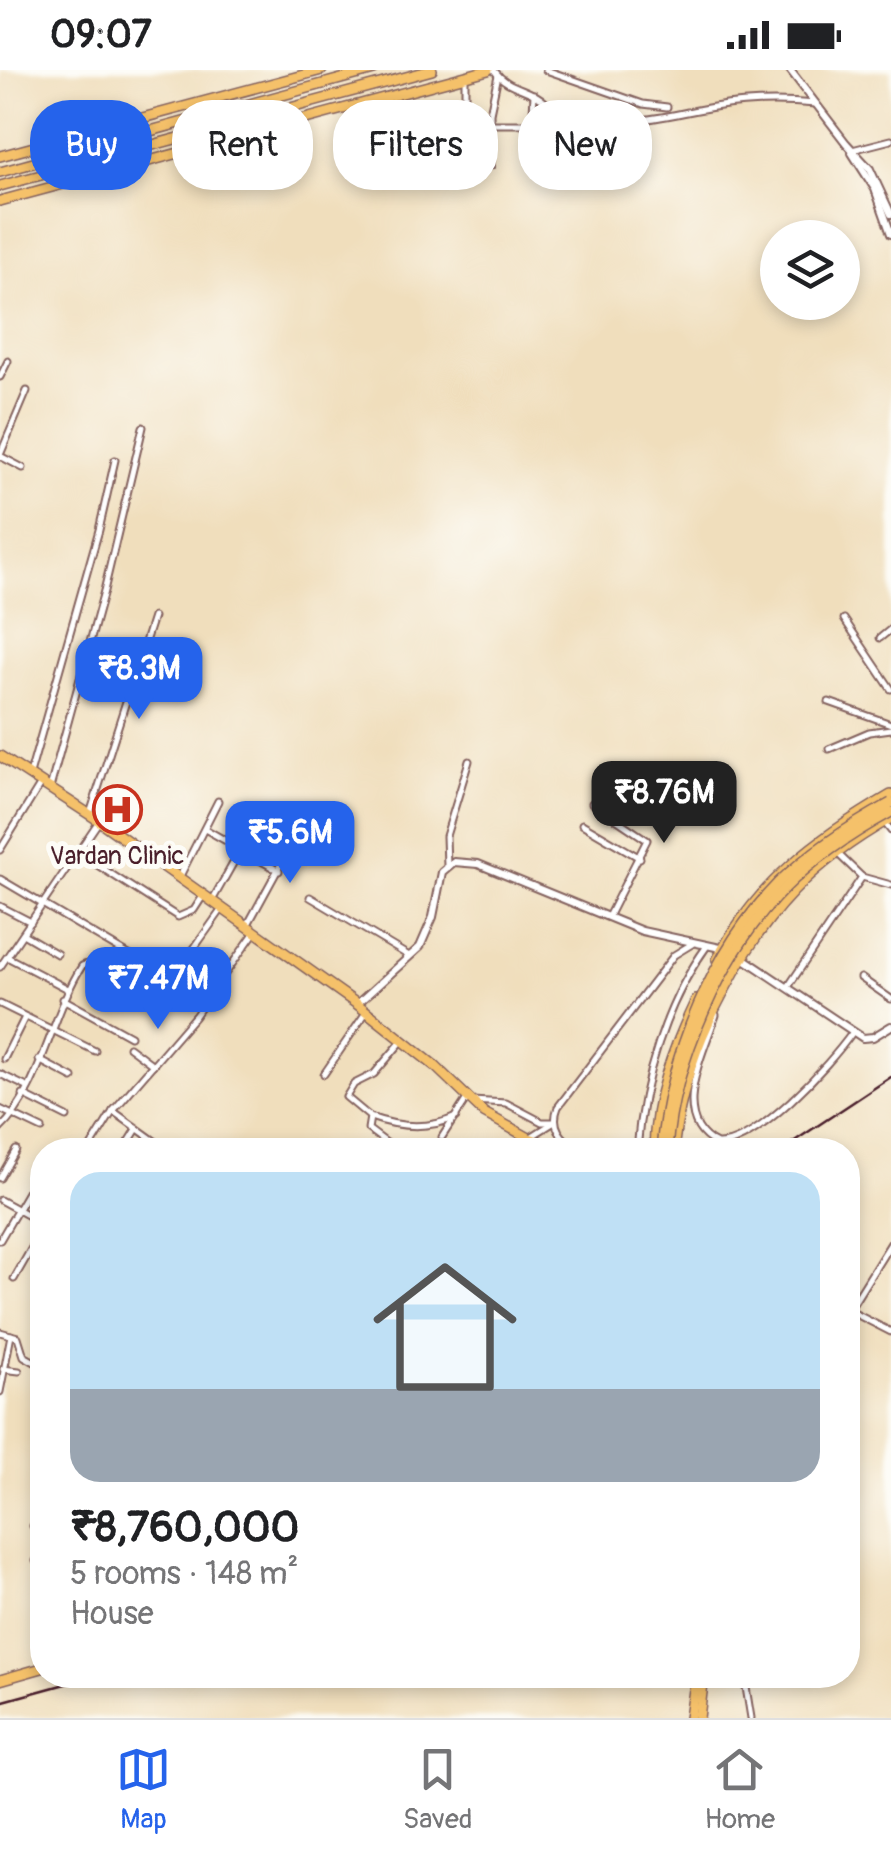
<!DOCTYPE html>
<html lang="en">
<head>
<meta charset="utf-8">
<style>
  :root { --surface:#fff; --page:#f6f6f6; --text:#202124; --muted:#757577; --line:#e0e0e0; --accent:#2563eb }
  body { margin:0; font-family:Pangolin,sans-serif; background:var(--page); color:var(--text); height:100vh; display:flex; flex-direction:column; font-size:38px; white-space:nowrap }
  * { box-sizing:border-box; margin:0 }
  p { font-size:32px; color:var(--muted) }
  .icon { flex:none; width:55px; height:55px; fill:none; stroke:currentColor; stroke-width:2; stroke-linecap:round; stroke-linejoin:round }
  .map { position:relative; flex:1; overflow:hidden }
  .panel { position:absolute; left:30px; top:1068px; width:830px; height:550px; display:flex; flex-direction:column; background:var(--surface); border-radius:40px; box-shadow:0 5px 15px #0003 }
  .panel>* { flex:none }
  .hud { position:absolute; left:30px; top:30px; width:832px; height:90px; display:flex; gap:20px }
  .tools { position:absolute; left:760px; top:150px; display:grid; gap:20px }
  .tools a { display:grid; place-items:center; width:100px; height:100px; border-radius:50%; background:var(--surface); box-shadow:0 5px 15px #0003; font-size:50px }
  .price { position:absolute; translate:-50% -85px; padding:0 22px; border-radius:20px; background:var(--accent); color:#fff; font-size:32px; line-height:65px; filter:drop-shadow(0 2px 5px #0008) }
  .price::after { content:''; position:absolute; left:50%; top:60px; width:30px; height:22px; margin-left:-15px; background:inherit; clip-path:polygon(0 0,100% 0,50% 100%) }
  .price.active { background:#222; color:#fff }
  ul { padding:0; list-style:none }
  li { display:grid; align-content:center; gap:20px; height:530px; padding:0 40px }
  li+li { border-top:2px solid var(--line) }
  li span { display:grid; place-items:center; height:310px; border-radius:30px; color:#555 }
  li>.icon { margin-inline-start:auto }
  span .icon { width:180px; height:180px; fill:#fffc; stroke-width:1 }
  li b { font-size:42px }
  .pill { padding:0 35px; border-radius:40px; background:var(--surface); box-shadow:0 5px 15px #0003; font-size:35px; line-height:90px }
  .pill.active { background:var(--accent); color:#fff }
  .status { display:flex; justify-content:space-between; align-items:center; height:70px; padding:0 50px; background:var(--surface); direction:ltr }
  .status svg { height:28px; fill:currentColor }
  .dock { display:flex; justify-content:space-around; align-items:center; height:140px; border-top:2px solid var(--line); background:var(--surface); font-size:28px; color:var(--muted) }
  .dock a { display:grid; justify-items:center; gap:5px }
  .dock .active { color:var(--accent) }
  .map>svg:first-child { display:block }
</style>
</head>
<body>
<div class="status"><b>09:07</b><svg viewBox="0 0 49 12"><path d="M0 12V9h3v3zM5 12V6h3v6zM10 12V3h3v9zM15 12V0h3v12zM26 1h20v11H26zM47 4h2v5h-2z"/></svg></div>
<div class="map">
<svg width="891" height="1648" viewBox="0 0 891 1648">
  <rect width="100%" height="100%" fill="#fdfcf7"/>
  <filter id="ink" filterUnits="userSpaceOnUse"><feTurbulence type="fractalNoise" baseFrequency=".01" numOctaves="2"/><feDisplacementMap in="SourceGraphic" scale="20" xChannelSelector="R" yChannelSelector="G"/><feConvolveMatrix kernelMatrix="1 2 1 2 8 2 1 2 1" color-interpolation-filters="sRGB"/></filter>
  <filter id="wash" filterUnits="userSpaceOnUse"><feTurbulence type="fractalNoise" baseFrequency=".0048" numOctaves="4" result="noise"/><feDisplacementMap in="SourceGraphic" scale="40" xChannelSelector="R" yChannelSelector="G"/><feGaussianBlur stdDeviation="2.25" result="paint"/><feColorMatrix in="noise" values="0 0 0 0 0 0 0 0 0 0 0 0 0 0 0 0 0 1.4 0 .05"/><feComposite in="paint" operator="in"/></filter>
  <g filter="url(#wash)">
    <rect width="100%" height="100%" fill="#f0debc"/>
  </g>
  <g filter="url(#ink)">
    <g fill="none" stroke-linecap="round" stroke-linejoin="round">
      <defs>
        <g id="minor">
          <path d="M494 0C508 20 529 17 545 32L542 95"/>
          <path d="M546 0 643 34 667 37"/>
          <path d="M574 48C628 58 662 46 714 37 748 31 782 31 816 34"/>
          <path d="M490 54H532"/>
          <path d="M532 63 534 24"/>
          <path d="M544 63 579 74 640 84"/>
          <path d="M852 80 891 70"/>
          <path d="M491 96 490 43 498 5"/>
          <path d="M465 98V6"/>
          <path d="M0 307 8 291"/>
          <path d="M0 385 27 321"/>
          <path d="M0 386 23 398"/>
          <path d="M844 549 891 619"/>
          <path d="M880 568 891 559"/>
          <path d="M829 632 891 654"/>
          <path d="M829 679 869 662 891 659"/>
          <path d="M30 704 99 460 115 390"/>
          <path d="M50 718 104 521 143 357"/>
          <path d="M592 733 647 770 608 847"/>
          <path d="M90 744 153 547"/>
          <path d="M884 752 891 761"/>
          <path d="M582 754 640 788"/>
          <path d="M205 759 279 801"/>
          <path d="M0 780 40 715"/>
          <path d="M77 782 178 847 194 840 203 826"/>
          <path d="M836 782 862 807 891 815"/>
          <path d="M447 796 446 766 469 691"/>
          <path d="M179 808 218 731"/>
          <path d="M0 809 168 908 203 935"/>
          <path d="M310 827 409 886"/>
          <path d="M213 829 258 749"/>
          <path d="M0 836 31 852"/>
          <path d="M247 856 301 757"/>
          <path d="M23 864 57 884"/>
          <path d="M190 884 222 839"/>
          <path d="M9 888 68 919"/>
          <path d="M0 897 99 751"/>
          <path d="M861 908 891 929"/>
          <path d="M788 917 862 807"/>
          <path d="M63 929 130 966"/>
          <path d="M0 934 95 981"/>
          <path d="M716 945C704 982 668 1051 717 1074 756 1076 830 994 852 963"/>
          <path d="M129 977 153 995"/>
          <path d="M4 989 25 947"/>
          <path d="M39 990 73 1008"/>
          <path d="M0 1004 27 1017"/>
          <path d="M324 1004 367 941"/>
          <path d="M23 1025 67 1047"/>
          <path d="M472 1031 506 1033 542 1052H554"/>
          <path d="M0 1039 42 1059"/>
          <path d="M113 1041 163 1077 162 1080"/>
          <path d="M370 1047C398 1057 428 1060 456 1047"/>
          <path d="M0 1059C40 1022 52 942 82 896L87 894 155 932 172 910"/>
          <path d="M442 1067 468 1027"/>
          <path d="M89 1080 113 1041 195 946 255 862"/>
          <path d="M124 1080 137 1059"/>
          <path d="M396 1080 368 1059 370 1047 346 1027 354 1014 374 1004 403 970"/>
          <path d="M523 1080 529 1068 553 1053"/>
          <path d="M577 1080C562 1068 550 1057 558 1037L674 885 692 874"/>
          <path d="M637 1080C642 1011 666 932 707 876"/>
          <path d="M0 1108 16 1080"/>
          <path d="M0 1130 42 1153"/>
          <path d="M0 1170 42 1098"/>
          <path d="M14 1209 42 1160"/>
          <path d="M848 1240 891 1262"/>
          <path d="M848 1242 891 1173"/>
          <path d="M0 1262 18 1267 24 1286 42 1296"/>
          <path d="M3 1299 19 1301"/>
          <path d="M0 1322 11 1265"/>
          <path d="M40 1331H42"/>
          <path d="M38 1360H42"/>
          <path d="M36 1393H42"/>
          <path d="M33 1424H42"/>
          <path d="M33 1456H42"/>
          <path d="M36 1491H42"/>
          <path d="M744 1605 751 1648"/>
        </g>
        <g id="tertiary">
          <path d="M790 0 846 73 870 99 891 144"/>
          <path d="M852 83 875 119 891 164"/>
          <path d="M740 886 863 968 873 967 891 956"/>
          <path d="M357 934 420 877 433 847 442 802 454 792 478 794 642 861 725 879"/>
        </g>
        <g id="primary">
          <path d="M0 86 322 0"/>
          <path d="M0 131 488 0"/>
          <path d="M0 686 95 748 357 934 435 996 484 1043 529 1068 563 1080"/>
          <path d="M717 890C756 813 819 767 891 725"/>
          <path d="M654 1080C655 1025 673 979 696 930"/>
          <path d="M673 1080C680 1021 696 973 724 921 766 840 812 793 891 748"/>
          <path d="M0 1610 42 1598"/>
        </g>
        <g id="trunk">
          <path d="M0 102 374 0"/>
          <path d="M0 116 432 0"/>
          <path d="M690 1648 696 1605"/>
          <path d="M699 1648 704 1605"/>
        </g>
      </defs>
      <use href="#minor" stroke="#84625e" stroke-width="9"/>
      <use href="#tertiary" stroke="#84625e" stroke-width="10"/>
      <use href="#primary" stroke="#84625e" stroke-width="12"/>
      <use href="#trunk" stroke="#84625e" stroke-width="12"/>
      <use href="#minor" stroke="#fff" stroke-width="5"/>
      <use href="#tertiary" stroke="#fff" stroke-width="6"/>
      <use href="#primary" stroke="#f5c16b" stroke-width="9"/>
      <use href="#trunk" stroke="#f5c16b" stroke-width="9"/>
      <g stroke="#4a1f2b" stroke-width="2.5">
        <path d="M781 1080 891 1007"/>
        <path d="M0 1632 98 1605"/>
      </g>
      <defs>
        <g id="trunk-bridge">
          <path d="M661 1080C669 986 712 880 779 812 812 780 851 755 891 733"/>
          <path d="M667 1080C673 993 723 880 785 818 816 787 853 763 891 742"/>
        </g>
      </defs>
      <use href="#trunk-bridge" stroke="#84625e" stroke-width="12" stroke-linecap="butt"/>
      <use href="#trunk-bridge" stroke="#f5c16b" stroke-width="9"/>
    </g>
  </g>
  <defs>
    <symbol id="hospital-ring" viewBox="-11 -11 22 22"><circle r="9.5" fill="#fdfcf7" stroke="#c8321e" stroke-width="1.5"/><path d="M-5-5h3v3.5h4V-5h3V5h-3V1.5h-4V5h-3Z" fill="#c8321e"/></symbol>
  </defs>
  <g fill-rule="evenodd">
    <use href="#hospital-ring" x="90" y="712" width="55" height="55"/>
  </g>
  <g text-anchor="middle" dominant-baseline="central" stroke-width="10" stroke-linejoin="round" paint-order="stroke">
    <g font-size="25" fill="#4a1f2b" stroke="#fdfcf7">
      <text x="117" y="786">Vardan Clinic</text>
    </g>
  </g>
</svg>
<div class="tools">
<a><svg class="icon" aria-label="layers" viewBox="0 0 24 24"><path d="M12 4l9 5-9 5-9-5zM3 14l9 5 9-5"/></svg></a>
</div>
<b class="price" style="left:139px;top:652px">₹8.3M</b>
<b class="price active" style="left:664px;top:776px">₹8.76M</b>
<b class="price" style="left:290px;top:816px">₹5.6M</b>
<b class="price" style="left:158px;top:962px">₹7.47M</b>
<div class="hud">
<a class="pill active">Buy</a>
<a class="pill">Rent</a>
<a class="pill">Filters</a>
<a class="pill">New</a>
</div>
<section class="panel">
<ul>
<li><span style="background:linear-gradient(#bfe0f5 70%,#9aa5b1 0)"><svg class="icon" aria-label="home" viewBox="0 0 24 24"><path d="M3 11l9-7 9 7M6 9v11h12V9"/></svg></span><div><b>₹8,760,000</b><p>5 rooms · 148 m²</p><p>House</p></div></li>
</ul>
</section>
</div>
<nav class="dock">
<a class="active"><svg class="icon" aria-label="map" viewBox="0 0 24 24"><path d="M3 6l6-2 6 2 6-2v14l-6 2-6-2-6 2zM9 4v14M15 6v14"/></svg>Map</a>
<a><svg class="icon" aria-label="saved" viewBox="0 0 24 24"><path d="M7 4h10v16l-5-4-5 4z"/></svg>Saved</a>
<a><svg class="icon" aria-label="home" viewBox="0 0 24 24"><path d="M3 11l9-7 9 7M6 9v11h12V9"/></svg>Home</a>
</nav>
</body>
</html>
